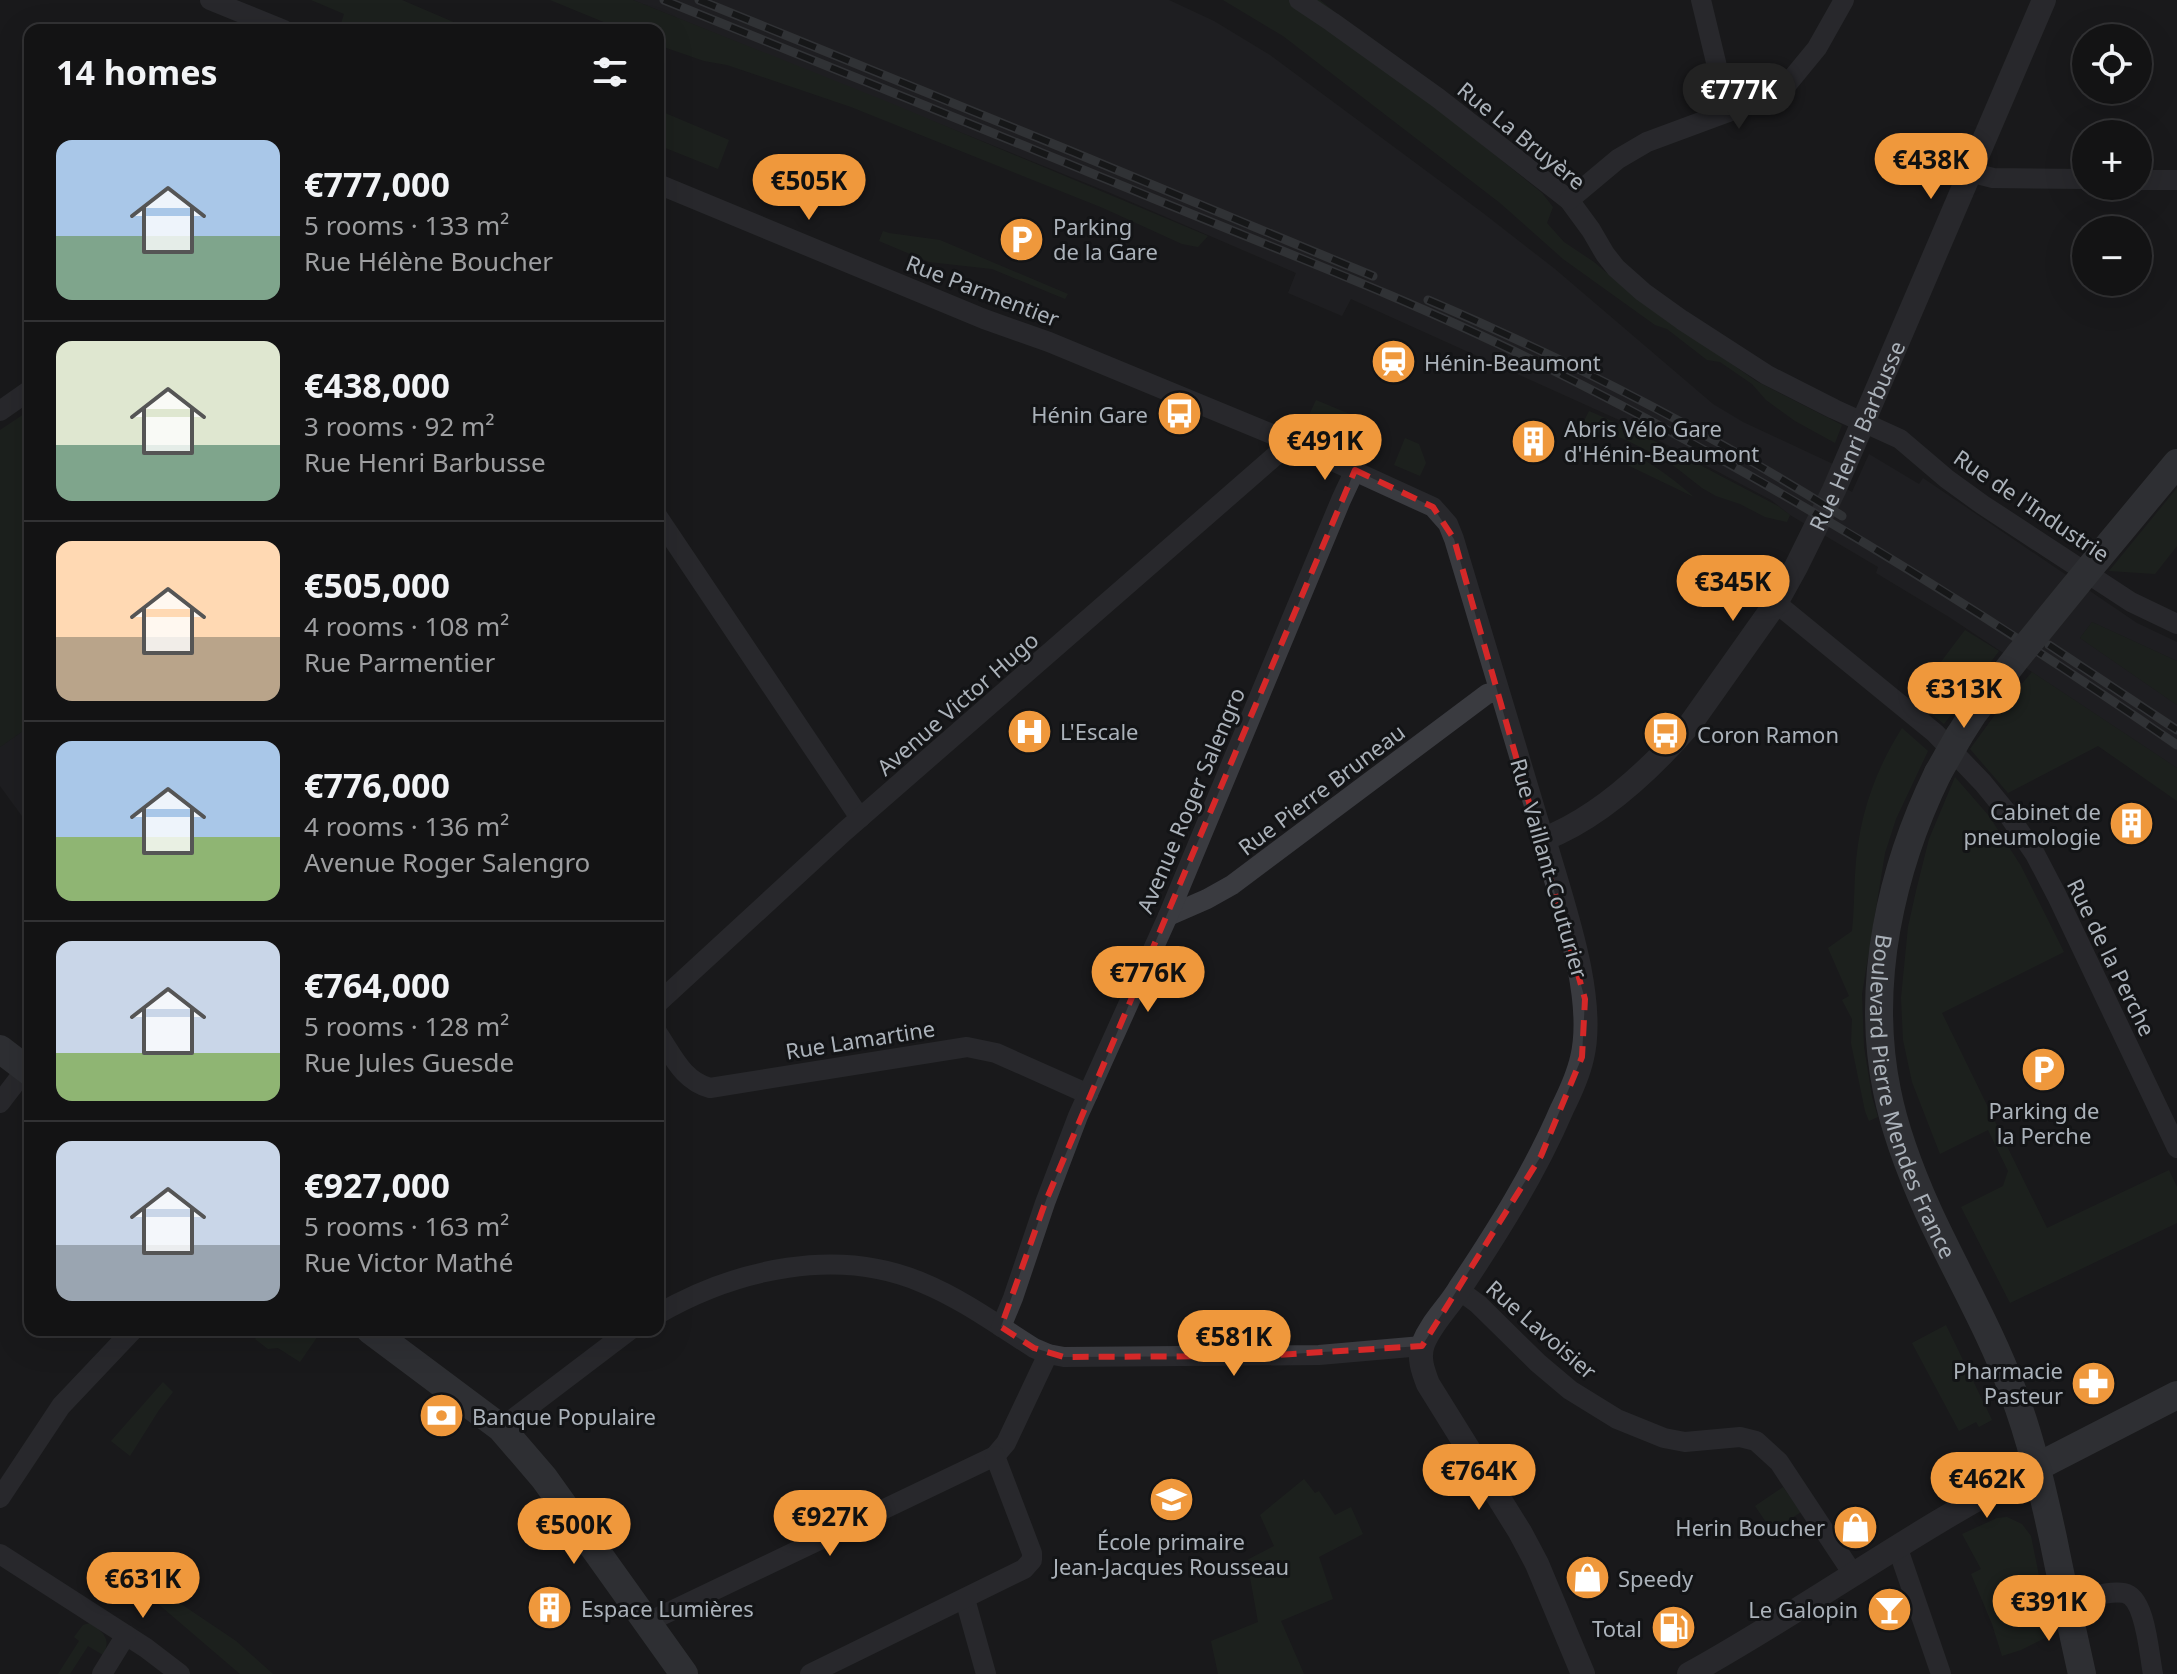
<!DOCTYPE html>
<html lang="en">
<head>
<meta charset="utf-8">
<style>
  :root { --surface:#131314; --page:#202022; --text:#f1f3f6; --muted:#9d9ea0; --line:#323234; --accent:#ef983c }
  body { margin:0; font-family:"Noto Sans",sans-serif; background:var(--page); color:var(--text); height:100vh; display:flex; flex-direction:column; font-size:30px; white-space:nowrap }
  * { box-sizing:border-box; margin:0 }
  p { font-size:26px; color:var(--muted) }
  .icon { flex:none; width:44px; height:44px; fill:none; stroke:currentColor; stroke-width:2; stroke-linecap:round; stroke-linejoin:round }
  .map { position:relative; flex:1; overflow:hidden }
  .panel { position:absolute; left:24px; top:24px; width:640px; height:1312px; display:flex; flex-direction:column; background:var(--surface); border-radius:16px; box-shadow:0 8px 32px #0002,0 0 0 2px var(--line) }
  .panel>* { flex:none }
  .controls { position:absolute; left:2072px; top:24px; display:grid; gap:16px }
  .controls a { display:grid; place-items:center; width:80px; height:80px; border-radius:50%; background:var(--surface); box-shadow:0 8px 32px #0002,0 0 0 2px var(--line); font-size:40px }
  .price { position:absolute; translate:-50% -68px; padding:0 18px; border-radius:28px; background:var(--accent); color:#111; font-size:26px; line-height:52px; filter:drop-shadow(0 2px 4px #0008) }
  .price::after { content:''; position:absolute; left:50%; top:48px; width:24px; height:18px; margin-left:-12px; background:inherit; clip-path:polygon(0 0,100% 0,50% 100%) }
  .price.on { background:#222; color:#fff }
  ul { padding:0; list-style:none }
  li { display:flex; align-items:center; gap:24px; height:200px; padding:0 32px }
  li+li { border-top:2px solid var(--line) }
  li span { display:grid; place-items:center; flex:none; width:224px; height:160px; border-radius:16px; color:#555 }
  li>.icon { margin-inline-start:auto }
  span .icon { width:96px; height:96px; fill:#fffc; stroke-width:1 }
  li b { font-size:34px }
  h2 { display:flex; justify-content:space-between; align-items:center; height:96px; padding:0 32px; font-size:34px }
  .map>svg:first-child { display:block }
</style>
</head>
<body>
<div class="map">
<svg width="2177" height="1674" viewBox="0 0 2177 1674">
  <rect width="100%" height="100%" fill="#19191b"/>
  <g fill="#252528">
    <path d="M633 0H1169L1214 21 1270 55 1483 213 1555 269 1713 404 1743 422 1833 464 1827 478 1852 492 1869 454 1919 484 1923 478 2137 623 2177 642V661L2092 622 2080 638 2177 705V768L1949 617 1876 573 1878 567 1790 515 1771 500 1628 424 1351 299 1342 316 1288 293 1296 273 1108 192Z"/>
    <path d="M30 726V822L27 823 0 786V747Z"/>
  </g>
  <g fill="#202920">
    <path d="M311 0H402L472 30H339L344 14Z"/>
    <path d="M550 0H633L893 104 1208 236 1198 247 1182 244 1103 208 851 107 727 65 704 61 658 45V30H623Z"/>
    <path d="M1223 0H1320L1336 13 1434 106 1542 193 1553 207 1547 223 1564 242 1594 262 1634 296 1756 381 1842 425 1835 443 1795 421 1766 400 1752 384 1720 362 1707 360 1667 329 1655 325 1563 259 1500 203 1283 36Z"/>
    <path d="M658 110 729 140 718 169 658 145Z"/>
    <path d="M883 231 889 233 940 240 1068 294 1065 299 992 269 929 262 879 241Z"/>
    <path d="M1316 400 1352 415 1340 443 1303 428Z"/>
    <path d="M30 410V726L0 747V430Z"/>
    <path d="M1589 411 1637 432 1778 506 1790 515 1787 522 1765 517 1740 504 1716 496 1702 488 1674 466 1654 454 1624 439 1606 433 1579 431Z"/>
    <path d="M1405 438 1419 444 1426 463 1420 476 1394 465Z"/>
    <path d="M1602 447C1633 446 1672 478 1694 497L1596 450Z"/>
    <path d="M2177 488V546L2155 574 2109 571Z"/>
    <path d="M2092 622 2177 661V705L2080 638Z"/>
    <path d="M1965 630 1999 651 1944 724 1913 699Z"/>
    <path d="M2032 672 2177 768V801L2098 746 2008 793 1970 749 1994 716Z"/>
    <path d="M1902 728 1928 751 1896 819 1885 853 1862 994 1864 1047 1872 1097 1878 1117 1869 1121 1865 1111 1851 1043 1852 1019 1842 1000 1849 996 1828 948 1852 931C1854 913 1854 894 1855 875 1858 820 1873 774 1902 728Z"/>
    <path d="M1955 777 1989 816 2021 866 2064 952 1942 1013 2047 1228 2169 1170 2177 1187V1223L2010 1303 1961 1207 2003 1186 2008 1171 1988 1130 1940 1154 1912 1082 1903 1040 1901 998 1908 927 1916 891 1929 839Z"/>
    <path d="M1946 1325 1992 1420 1979 1427 1976 1422 1959 1431 1912 1343Z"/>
    <path d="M265 1330H322L300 1362 278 1348 268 1349 255 1339Z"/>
    <path d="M163 1382 173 1392 159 1410 130 1456 111 1441Z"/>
    <path d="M1304 1479 1315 1493 1319 1491 1335 1515 1351 1507 1363 1534 1319 1557 1333 1599 1281 1621 1304 1674H1218L1211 1641 1258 1622 1247 1560 1274 1546 1260 1515Z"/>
    <path d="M1783 1487 1801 1512 1772 1531 1755 1506Z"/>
    <path d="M2007 1517 2022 1524 2031 1536 2051 1635 2021 1650 2002 1656 1992 1624 1971 1574 1981 1569 1962 1534 1997 1518Z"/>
    <path d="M104 1552 236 1641 273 1674H240L101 1555Z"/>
    <path d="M90 1623C103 1632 112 1639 103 1655L88 1646 70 1674H58L79 1641 74 1637 83 1625Z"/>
  </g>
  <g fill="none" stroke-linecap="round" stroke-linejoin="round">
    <g stroke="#3a3b40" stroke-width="20">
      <path d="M210 0 284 30"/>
      <path d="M1299 0 1332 22 1438 98 1569 200 1591 230 1605 254 1616 268 1643 292 1682 320 1767 375 1834 409 1900 439 1947 479 1983 505 2131 602 2177 624"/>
      <path d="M1701 0 1728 112"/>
      <path d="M1969 172 1993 178 2086 179"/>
      <path d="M2138 180H2177"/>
      <path d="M658 184 984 319 1049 342 1291 442 1433 507 1448 524 1454 539 1544 839"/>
      <path d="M1569 200 1618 159 1647 142 1728 112 1785 87 1817 48 1844 0"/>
      <path d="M0 411 30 390"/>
      <path d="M658 517 860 818"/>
      <path d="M1776 603 1935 733 1983 783 2005 810 2035 854 2057 896 2177 1148"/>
      <path d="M1168 916 1207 899 1232 885 1487 694 1498 691"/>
      <path d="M658 1003 845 831 1291 442"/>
      <path d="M658 1034C673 1056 683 1081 710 1088L967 1047 996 1053 1088 1094"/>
      <path d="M0 1103 26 1069"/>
      <path d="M1459 1290 1478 1304 1538 1363 1570 1390 1617 1419 1664 1438 1685 1442 1740 1437 1756 1441 1779 1462 1853 1574"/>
      <path d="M658 1314C736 1269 838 1246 923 1283 962 1299 999 1326 1034 1348L1048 1354 1064 1357 1319 1355 1422 1346"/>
      <path d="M1001 1327 1013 1298 1045 1203 1078 1116 1168 916 1341 500 1355 470"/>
      <path d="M501 1428 630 1330"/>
      <path d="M0 1498 61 1406 133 1330"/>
      <path d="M1897 1546 1941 1674"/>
      <path d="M0 1554 146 1648 180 1674"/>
      <path d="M965 1599 986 1674"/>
      <path d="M2066 1601C2082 1599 2109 1590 2124 1593 2146 1597 2149 1655 2153 1674"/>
      <path d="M646 1623 995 1456 1006 1443 1048 1354"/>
      <path d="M102 1674 126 1635"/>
      <path d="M810 1674 1024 1569 1032 1560V1553L995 1456"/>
    </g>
    <g stroke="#3a3b40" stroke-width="24">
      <path id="s1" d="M1583 1674 1537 1564 1520 1532 1428 1384C1423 1371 1418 1358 1423 1344 1431 1323 1449 1307 1460 1288 1498 1231 1535 1172 1562 1109 1570 1093 1578 1076 1582 1058 1597 996 1561 900 1544 839 1601 817 1651 769 1691 723L1776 603 1796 567 1834 490 2044 0"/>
      <path d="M1689 1674C1807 1609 1916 1528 2037 1467"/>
    </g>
    <g stroke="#484b50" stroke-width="28">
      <path d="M2098 558 2177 463"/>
      <path d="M1959 736 1973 714 2019 655"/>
      <path id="s2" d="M1938 773C1891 869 1865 984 1887 1091 1895 1132 1911 1173 1928 1211 1956 1272 1990 1329 2013 1392 2031 1439 2042 1488 2053 1538 2062 1583 2072 1629 2082 1674"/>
      <path d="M0 1049 30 1072"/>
      <path d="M370 1330 501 1428 544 1478 684 1674"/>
      <path d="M2037 1467 2177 1395"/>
    </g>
    <defs>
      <g id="rail">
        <path d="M664 0C837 70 1011 140 1184 211 1299 258 1416 303 1528 358 1754 469 1969 602 2177 745"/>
        <path d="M699 0 1073 152 1373 276"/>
        <path d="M1428 300C1571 361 1710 433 1842 516"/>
        <path d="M2049 645 2177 730"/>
      </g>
    </defs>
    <use href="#rail" stroke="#4d5055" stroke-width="9"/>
    <use href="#rail" stroke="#131416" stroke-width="6" stroke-dasharray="18" stroke-linecap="butt"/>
    <g stroke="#484b50" stroke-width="28">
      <path d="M2019 655 2098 558"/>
      <path d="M1938 773 1959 736"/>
    </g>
  </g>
  <path d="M0 0H2177V1674H0ZM1355 470 1433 507 1454 539 1585 999 1582 1057 1541 1156 1422 1346 1259 1356 1064 1357 1034 1348 1001 1327 1045 1203Z" fill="#19191b" fill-opacity=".55" fill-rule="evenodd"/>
  <path fill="none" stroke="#d62828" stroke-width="6" stroke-dasharray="16 10" stroke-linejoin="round" d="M1355 470 1433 507 1454 539 1585 999 1582 1057 1541 1156 1422 1346 1259 1356 1064 1357 1034 1348 1001 1327 1045 1203Z"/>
  <defs>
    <symbol id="parking-disc" viewBox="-11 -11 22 22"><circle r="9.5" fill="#ef983c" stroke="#131416"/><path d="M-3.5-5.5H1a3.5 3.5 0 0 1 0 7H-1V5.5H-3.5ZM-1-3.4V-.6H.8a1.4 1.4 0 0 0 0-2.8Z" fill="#fff"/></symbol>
    <symbol id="station-disc" viewBox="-11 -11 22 22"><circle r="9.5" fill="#ef983c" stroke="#131416"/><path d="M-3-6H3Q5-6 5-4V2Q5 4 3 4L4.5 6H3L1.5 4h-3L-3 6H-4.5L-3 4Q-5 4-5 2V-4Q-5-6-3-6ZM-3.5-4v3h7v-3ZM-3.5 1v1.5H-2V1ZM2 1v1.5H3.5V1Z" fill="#fff"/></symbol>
    <symbol id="bus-disc" viewBox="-11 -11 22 22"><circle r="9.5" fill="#ef983c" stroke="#131416"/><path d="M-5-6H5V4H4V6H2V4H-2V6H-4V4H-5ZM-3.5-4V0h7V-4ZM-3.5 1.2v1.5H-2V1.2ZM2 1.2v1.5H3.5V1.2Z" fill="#fff"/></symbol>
    <symbol id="building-disc" viewBox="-11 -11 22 22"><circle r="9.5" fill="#ef983c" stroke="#131416"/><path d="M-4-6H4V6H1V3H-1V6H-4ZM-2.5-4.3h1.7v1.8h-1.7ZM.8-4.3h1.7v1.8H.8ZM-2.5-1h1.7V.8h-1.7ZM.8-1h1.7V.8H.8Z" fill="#fff"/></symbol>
    <symbol id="hospital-disc" viewBox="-11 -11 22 22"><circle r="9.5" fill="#ef983c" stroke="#131416"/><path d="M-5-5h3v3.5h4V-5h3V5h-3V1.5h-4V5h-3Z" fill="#fff"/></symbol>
    <symbol id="pharmacy-disc" viewBox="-11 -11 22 22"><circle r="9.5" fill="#ef983c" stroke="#131416"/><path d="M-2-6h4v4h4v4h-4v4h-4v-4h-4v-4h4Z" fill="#fff"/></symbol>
    <symbol id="bank-disc" viewBox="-11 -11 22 22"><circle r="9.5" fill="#ef983c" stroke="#131416"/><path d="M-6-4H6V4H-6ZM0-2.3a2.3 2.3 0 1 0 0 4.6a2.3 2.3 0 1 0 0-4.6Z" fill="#fff"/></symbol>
    <symbol id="school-disc" viewBox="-11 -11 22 22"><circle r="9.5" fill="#ef983c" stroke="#131416"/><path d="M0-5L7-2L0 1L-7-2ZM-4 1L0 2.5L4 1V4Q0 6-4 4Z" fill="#fff"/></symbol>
    <symbol id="shop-disc" viewBox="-11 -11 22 22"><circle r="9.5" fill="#ef983c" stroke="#131416"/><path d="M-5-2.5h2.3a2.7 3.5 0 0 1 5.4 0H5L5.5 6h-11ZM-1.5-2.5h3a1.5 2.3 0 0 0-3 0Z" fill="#fff"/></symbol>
    <symbol id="bar-disc" viewBox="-11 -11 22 22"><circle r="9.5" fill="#ef983c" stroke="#131416"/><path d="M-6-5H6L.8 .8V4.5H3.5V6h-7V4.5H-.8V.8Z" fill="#fff"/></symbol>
    <symbol id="fuel-disc" viewBox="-11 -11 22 22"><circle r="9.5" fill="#ef983c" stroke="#131416"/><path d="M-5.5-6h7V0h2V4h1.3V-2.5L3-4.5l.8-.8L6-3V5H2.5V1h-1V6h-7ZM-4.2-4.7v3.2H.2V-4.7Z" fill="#fff"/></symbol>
  </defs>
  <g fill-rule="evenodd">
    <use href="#parking-disc" x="996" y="214" width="51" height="51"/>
    <use href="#station-disc" x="1368" y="336" width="51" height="51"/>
    <use href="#bus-disc" x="1154" y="388" width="51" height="51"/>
    <use href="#building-disc" x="1508" y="416" width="51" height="51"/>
    <use href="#hospital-disc" x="1004" y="706" width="51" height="51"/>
    <use href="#bus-disc" x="1640" y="708" width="51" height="51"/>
    <use href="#building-disc" x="2106" y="798" width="51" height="51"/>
    <use href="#parking-disc" x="2018" y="1044" width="51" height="51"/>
    <use href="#pharmacy-disc" x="2068" y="1358" width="51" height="51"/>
    <use href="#bank-disc" x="416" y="1390" width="51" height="51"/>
    <use href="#school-disc" x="1146" y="1474" width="51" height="51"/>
    <use href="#shop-disc" x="1830" y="1502" width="51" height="51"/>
    <use href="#shop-disc" x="1562" y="1552" width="51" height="51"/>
    <use href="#building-disc" x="524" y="1582" width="51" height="51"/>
    <use href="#bar-disc" x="1864" y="1584" width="51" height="51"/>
    <use href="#fuel-disc" x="1648" y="1602" width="51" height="51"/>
  </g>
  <g text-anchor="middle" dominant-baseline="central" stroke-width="6" stroke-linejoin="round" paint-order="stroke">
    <g font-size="22" fill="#abb2ba" stroke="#131416">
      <text transform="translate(1522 135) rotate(39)">Rue La Bruyère</text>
      <text transform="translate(983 290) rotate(21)">Rue Parmentier</text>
      <text stroke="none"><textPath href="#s1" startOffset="1446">Rue Henri Barbusse</textPath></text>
      <text transform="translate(2032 505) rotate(34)">Rue de l'Industrie</text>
      <text transform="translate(957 703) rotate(-41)">Avenue Victor Hugo</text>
      <text transform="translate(1321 789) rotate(-37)">Rue Pierre Bruneau</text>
      <text transform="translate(1190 800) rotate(-67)">Avenue Roger Salengro</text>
      <text transform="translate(1550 868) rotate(74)">Rue Vaillant-Couturier</text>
      <text transform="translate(2112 957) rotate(64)">Rue de la Perche</text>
      <text transform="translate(860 1039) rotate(-9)">Rue Lamartine</text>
      <text stroke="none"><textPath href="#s2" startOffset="338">Boulevard Pierre Mendes France</textPath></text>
      <text transform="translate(1542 1329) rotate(41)">Rue Lavoisier</text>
    </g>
    <g font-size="22" fill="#abb2ba" stroke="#131416" text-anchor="start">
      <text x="1053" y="226">Parking<tspan x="1053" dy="25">de la Gare</tspan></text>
      <text x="1424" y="362">Hénin-Beaumont</text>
      <text x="1148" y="414" text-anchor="end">Hénin Gare</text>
      <text x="1564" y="428">Abris Vélo Gare<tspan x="1564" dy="25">d'Hénin-Beaumont</tspan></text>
      <text x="1060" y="731">L'Escale</text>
      <text x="1697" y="734">Coron Ramon</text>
      <text x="2101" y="811" text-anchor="end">Cabinet de<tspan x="2101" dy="25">pneumologie</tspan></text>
      <text x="2044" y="1110" text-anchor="middle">Parking de<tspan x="2044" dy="25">la Perche</tspan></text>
      <text x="2063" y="1370" text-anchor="end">Pharmacie<tspan x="2063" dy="25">Pasteur</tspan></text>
      <text x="472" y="1416">Banque Populaire</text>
      <text x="1825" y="1527" text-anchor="end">Herin Boucher</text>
      <text x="1171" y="1541" text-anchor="middle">École primaire<tspan x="1171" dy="25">Jean-Jacques Rousseau</tspan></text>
      <text x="1618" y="1578">Speedy</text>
      <text x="581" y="1608">Espace Lumières</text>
      <text x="1858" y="1609" text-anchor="end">Le Galopin</text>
      <text x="1642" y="1628" text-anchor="end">Total</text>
    </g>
  </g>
</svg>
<div class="controls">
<a><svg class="icon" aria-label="locate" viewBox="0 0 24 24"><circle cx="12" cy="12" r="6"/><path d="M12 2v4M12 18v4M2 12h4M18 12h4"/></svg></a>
<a>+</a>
<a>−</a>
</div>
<b class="price on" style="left:1739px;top:131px">€777K</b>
<b class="price" style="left:1931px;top:201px">€438K</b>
<b class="price" style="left:809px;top:222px">€505K</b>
<b class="price" style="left:1325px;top:482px">€491K</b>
<b class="price" style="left:1733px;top:623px">€345K</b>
<b class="price" style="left:1964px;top:730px">€313K</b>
<b class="price" style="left:1148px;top:1014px">€776K</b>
<b class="price" style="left:1234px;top:1378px">€581K</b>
<b class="price" style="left:1479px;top:1512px">€764K</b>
<b class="price" style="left:1987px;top:1520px">€462K</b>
<b class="price" style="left:830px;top:1558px">€927K</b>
<b class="price" style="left:574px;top:1566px">€500K</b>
<b class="price" style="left:143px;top:1620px">€631K</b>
<b class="price" style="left:2049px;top:1643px">€391K</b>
<section class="panel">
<h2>14 homes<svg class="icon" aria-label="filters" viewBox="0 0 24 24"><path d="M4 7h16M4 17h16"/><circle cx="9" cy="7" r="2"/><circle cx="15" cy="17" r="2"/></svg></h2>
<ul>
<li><span style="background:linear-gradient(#a9c7e8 60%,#7fa58c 0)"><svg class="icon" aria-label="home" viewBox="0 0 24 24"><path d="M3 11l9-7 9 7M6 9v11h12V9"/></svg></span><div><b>€777,000</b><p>5 rooms · 133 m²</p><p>Rue Hélène Boucher</p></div></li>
<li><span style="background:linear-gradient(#dfe7d0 65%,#7fa58c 0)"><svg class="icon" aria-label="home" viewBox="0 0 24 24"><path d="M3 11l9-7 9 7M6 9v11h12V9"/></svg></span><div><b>€438,000</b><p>3 rooms · 92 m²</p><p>Rue Henri Barbusse</p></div></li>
<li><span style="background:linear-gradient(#ffd9b3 60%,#b9a48a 0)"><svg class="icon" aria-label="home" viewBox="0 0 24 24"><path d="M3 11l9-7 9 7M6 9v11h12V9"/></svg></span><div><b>€505,000</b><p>4 rooms · 108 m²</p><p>Rue Parmentier</p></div></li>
<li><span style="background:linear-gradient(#a9c7e8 60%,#8fb573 0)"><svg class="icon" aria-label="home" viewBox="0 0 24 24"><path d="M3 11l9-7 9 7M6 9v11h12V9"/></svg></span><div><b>€776,000</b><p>4 rooms · 136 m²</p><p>Avenue Roger Salengro</p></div></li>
<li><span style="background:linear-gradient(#c9d6e8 70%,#8fb573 0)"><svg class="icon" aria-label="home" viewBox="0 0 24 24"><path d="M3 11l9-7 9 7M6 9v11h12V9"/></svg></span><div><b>€764,000</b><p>5 rooms · 128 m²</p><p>Rue Jules Guesde</p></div></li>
<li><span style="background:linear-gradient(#c9d6e8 65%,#9aa5b1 0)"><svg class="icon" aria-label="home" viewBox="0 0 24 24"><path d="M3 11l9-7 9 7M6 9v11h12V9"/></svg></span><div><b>€927,000</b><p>5 rooms · 163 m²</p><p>Rue Victor Mathé</p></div></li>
</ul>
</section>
</div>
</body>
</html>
